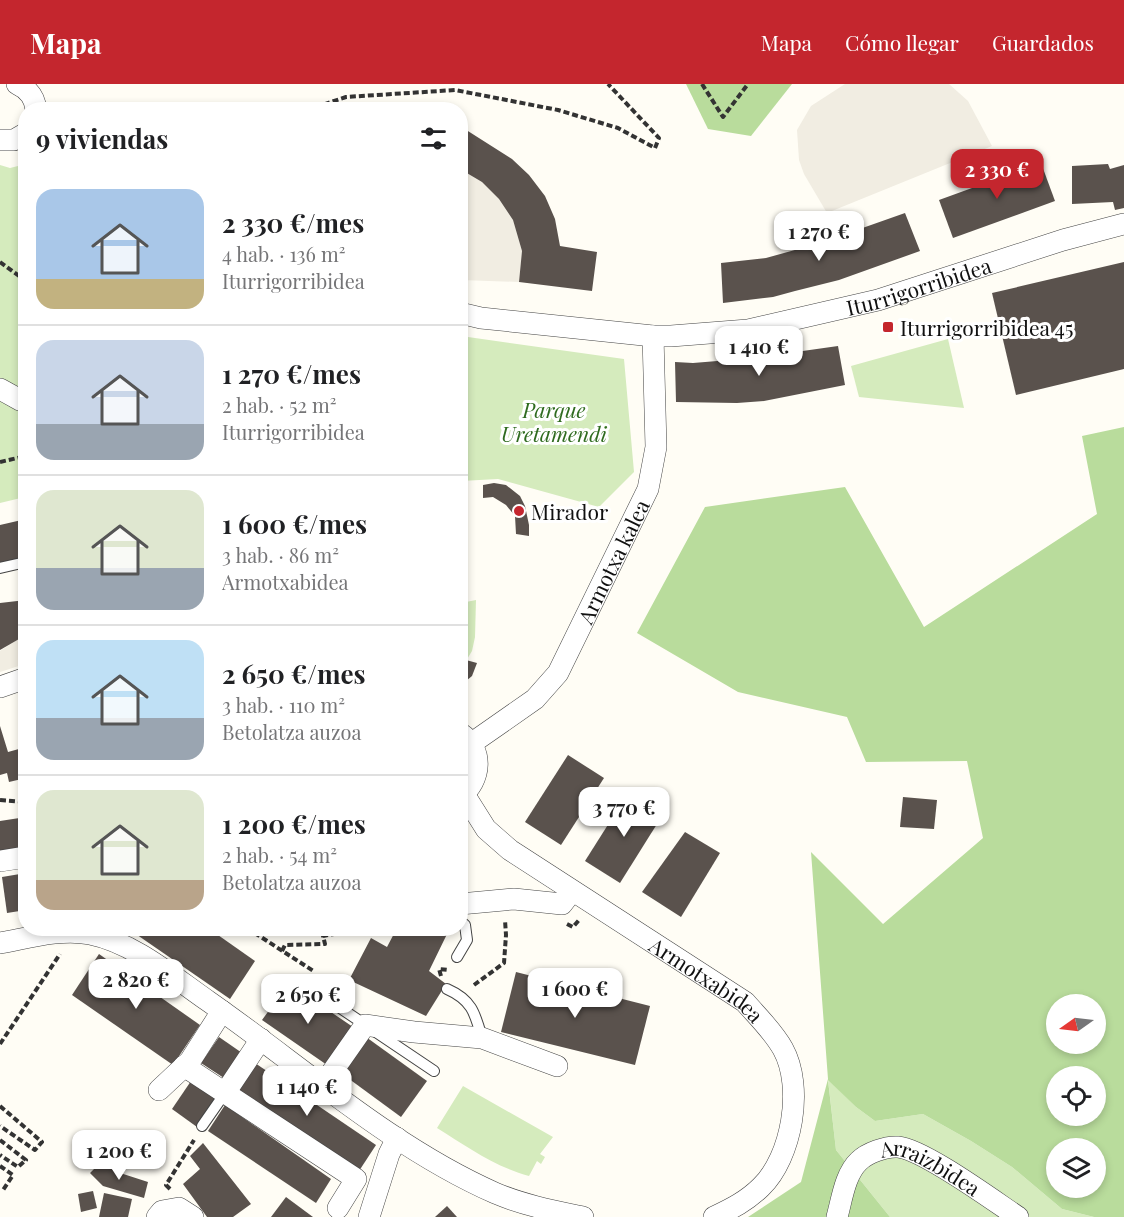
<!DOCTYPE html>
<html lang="es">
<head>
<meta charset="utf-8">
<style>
  :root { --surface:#fff; --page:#f6f6f6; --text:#202124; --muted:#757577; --line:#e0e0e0; --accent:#c4262e }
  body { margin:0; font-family:"Playfair Display",serif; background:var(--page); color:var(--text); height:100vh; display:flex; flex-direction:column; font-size:22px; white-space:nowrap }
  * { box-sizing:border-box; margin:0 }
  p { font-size:20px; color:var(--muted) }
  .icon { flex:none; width:33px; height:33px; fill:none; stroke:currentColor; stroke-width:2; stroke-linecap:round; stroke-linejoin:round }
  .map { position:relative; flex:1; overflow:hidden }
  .details { position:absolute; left:18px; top:18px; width:450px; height:834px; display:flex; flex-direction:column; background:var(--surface); border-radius:24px; box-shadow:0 3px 9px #0003 }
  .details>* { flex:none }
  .needle { width:39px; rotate:256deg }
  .fabs { position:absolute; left:1046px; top:910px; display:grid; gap:12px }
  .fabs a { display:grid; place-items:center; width:60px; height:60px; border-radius:50%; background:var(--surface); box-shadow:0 3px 9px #0003; font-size:30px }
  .price { position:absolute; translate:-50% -51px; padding:0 14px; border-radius:12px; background:#fff; color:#222; font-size:20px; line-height:39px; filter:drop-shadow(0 2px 3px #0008) }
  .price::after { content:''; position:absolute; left:50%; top:36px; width:18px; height:14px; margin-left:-9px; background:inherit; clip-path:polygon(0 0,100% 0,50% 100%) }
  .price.on { background:var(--accent); color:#fff }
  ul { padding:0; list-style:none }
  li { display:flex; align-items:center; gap:18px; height:150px; padding:0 18px }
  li+li { border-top:2px solid var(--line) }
  li span { display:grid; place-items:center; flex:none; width:168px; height:120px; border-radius:18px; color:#555 }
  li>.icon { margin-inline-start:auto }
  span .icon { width:72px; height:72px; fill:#fffc; stroke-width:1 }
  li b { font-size:26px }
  h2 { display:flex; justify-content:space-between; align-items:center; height:72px; padding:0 18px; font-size:26px }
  header { display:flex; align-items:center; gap:36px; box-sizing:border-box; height:84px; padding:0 30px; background:var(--accent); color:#fff }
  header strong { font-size:28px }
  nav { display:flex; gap:33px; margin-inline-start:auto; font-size:21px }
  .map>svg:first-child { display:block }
</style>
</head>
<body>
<header>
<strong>Mapa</strong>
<nav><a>Mapa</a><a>Cómo llegar</a><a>Guardados</a></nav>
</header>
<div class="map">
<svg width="1124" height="1133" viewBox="0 0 1124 1133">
  <rect width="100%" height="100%" fill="#fffdf5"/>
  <g fill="#d5ebbd">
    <path d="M26 80 25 413 0 419V81L10 84Z"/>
    <path d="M461 252 624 275 634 388 599 423 498 395 461 397Z"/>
    <path d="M948 255 964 324 859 313 851 282Z"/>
    <path d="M476 516 475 553 472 567 461 585V519Z"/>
    <path d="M828 995 856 1023 875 1037 923 1030 971 1057 1012 1083 1062 1125 1094 1133H890L836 1066Z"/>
    <path d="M463 1002 553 1053 540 1070 545 1073 541 1080 537 1077 529 1092C495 1083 466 1062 437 1044Z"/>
  </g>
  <g fill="#b9dc9c" fill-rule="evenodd">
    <path d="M686 0H792L751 52 708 45Z"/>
    <path d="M1124 343V1133H1094L1062 1125 1012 1083 971 1057 923 1030 875 1037 856 1023 828 996 836 1066 890 1133H748L801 1098 828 995 811 768 883 840 983 754 967 677 866 678 847 633 738 608 637 549 705 423 845 403 924 543 1097 430 1082 352ZM1056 921H1095V960H1056ZM1056 993H1095V1032H1056ZM1056 1065H1095V1104H1056Z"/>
  </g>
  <g fill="#f1ede2">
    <path d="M845 0H949L968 17 992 62 827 129 804 90 799 76 797 46 811 22Z"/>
    <path d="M460 85 482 98 499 115 513 136 522 167 519 198 461 196Z"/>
    <path d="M25 551V580L0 588V567Z"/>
  </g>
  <g fill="#5a524d">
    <path d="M460 42 512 75 529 91 545 112 555 135 560 162 597 168 592 207 519 198 522 167 513 136 499 115 482 98 460 85Z"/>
    <path d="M1041 79 1055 117 953 154 939 116Z"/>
    <path d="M1108 80 1110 85 1124 81V124L1115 126 1113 118 1072 120V82Z"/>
    <path d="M905 129 920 167 839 196 795 207 773 213 723 219 721 179 766 174 820 159Z"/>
    <path d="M1124 178V285L1016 311 992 209Z"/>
    <path d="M838 262 845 301 764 317 737 319 676 318 675 278 693 279 754 274Z"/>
    <path d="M494 399 506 401 520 412 525 422 529 441V452L516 450 515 432 506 421 493 413 483 414V401Z"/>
    <path d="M26 435V473L0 479V441Z"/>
    <path d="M26 516V551L0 566V519Z"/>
    <path d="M466 576 477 579 472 592 460 602V585Z"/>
    <path d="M0 642 8 668 26 663V694L9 698 7 689 0 691Z"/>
    <path d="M568 671 604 694 561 761 525 738Z"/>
    <path d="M628 709 662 732 620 799 585 777Z"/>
    <path d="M903 713 937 716 934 745 900 743Z"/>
    <path d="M26 733V771L0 775V737Z"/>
    <path d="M685 748 720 769 681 833 642 808Z"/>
    <path d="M26 789V826L7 829 2 793Z"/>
    <path d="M132 844H208L255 877 230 915 130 846Z"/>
    <path d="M397 844H443L448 848 429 887 446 900 426 932 349 896 371 854 387 863Z"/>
    <path d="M99 870 200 941 173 981 72 911Z"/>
    <path d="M516 888 650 922 635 981 501 948Z"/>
    <path d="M294 903 353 943 327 981 262 936 278 914 284 918Z"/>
    <path d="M219 953 245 971 227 996 201 979Z"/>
    <path d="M366 953 427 997 401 1033 341 989Z"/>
    <path d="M255 979 376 1061 359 1087 237 1005Z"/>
    <path d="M191 997 217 1015 197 1043 172 1025Z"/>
    <path d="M225 1021 331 1095 316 1119 208 1047Z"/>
    <path d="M131 1051 148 1073 134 1084 116 1061Z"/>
    <path d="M203 1059 251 1120 233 1133H207L183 1100 200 1085 190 1072Z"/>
    <path d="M102 1077 114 1087 148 1098 144 1114 103 1102 90 1089Z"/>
    <path d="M93 1107 97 1124 81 1128 78 1110Z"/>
    <path d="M104 1109 132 1115 128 1133H99Z"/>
    <path d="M286 1113 313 1133H271Z"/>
    <path d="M447 1122 457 1133H435Z"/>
  </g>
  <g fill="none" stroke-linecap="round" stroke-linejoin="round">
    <defs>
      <g id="lane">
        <path d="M0 484 26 478"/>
        <path d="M457 873 467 856 465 841 460 837"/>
        <path d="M312 905 434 987"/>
        <path d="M447 905C472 916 475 929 482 954"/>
        <path d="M202 1042 225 1009"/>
      </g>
      <g id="street">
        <path d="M17 0C28 5 35 13 36 26"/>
        <path d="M0 56H14L26 49"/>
        <path id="s1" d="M460 229 481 234 653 252H671L748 246 878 216 1063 156 1124 140"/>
        <path d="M0 305 20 316 26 318"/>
        <path d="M0 603 26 594"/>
        <path d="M460 649C484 665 482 696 460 713"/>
        <path id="s2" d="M472 659 535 615 558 589 648 405 656 363 653 252"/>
        <path id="s3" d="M464 710 486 745 510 766 745 918C758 933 773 947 783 965 804 1003 792 1073 761 1103 747 1117 731 1125 714 1133"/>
        <path d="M0 777 26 773"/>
        <path d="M460 820 514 815 562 820 572 807"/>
        <path d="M0 859C28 854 61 844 90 850 134 859 172 892 208 917 301 982 391 1063 495 1109 523 1121 554 1127 583 1133"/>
        <path d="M184 982 356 1095 338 1124"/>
        <path d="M323 1001 365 941 414 948 482 954 557 982"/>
        <path d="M159 1006 190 977 222 927"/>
        <path d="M225 1009 261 955"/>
        <path d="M157 1133 162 1127 179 1124 193 1133"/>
        <path d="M369 1133 389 1070 397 1054"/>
        <path id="s4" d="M837 1133C842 1115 845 1090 859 1077 867 1069 886 1062 898 1063 923 1065 994 1117 1018 1133"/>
      </g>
    </defs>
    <use href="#lane" stroke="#444" stroke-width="12"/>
    <use href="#street" stroke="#444" stroke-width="22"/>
    <g stroke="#333" stroke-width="4" stroke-dasharray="6 3" stroke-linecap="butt">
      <path d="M702 0 723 33 748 0"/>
      <path d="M307 26 346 13 455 6 558 26 618 44 655 64 659 54 608 0"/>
      <path d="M0 178 26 197"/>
      <path d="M0 378 26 372"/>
      <path d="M0 716 26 718"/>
      <path d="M567 840 573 843 579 836"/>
      <path d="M247 844 315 888"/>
      <path d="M282 867 285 861 325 860 323 852 367 844"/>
      <path d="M441 892 439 885 448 886"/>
      <path d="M474 901 504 879 506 851 505 836"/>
      <path d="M0 960 60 870"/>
      <path d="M0 1022 42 1058 35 1066 0 1042"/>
      <path d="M0 1056 26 1076 18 1083 0 1071"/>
      <path d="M0 1082 13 1091 3 1106"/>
      <path d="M170 1105 166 1101 194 1056"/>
    </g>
    <use href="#lane" stroke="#fff" stroke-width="10"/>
    <use href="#street" stroke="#fff" stroke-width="21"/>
  </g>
  <g fill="#c4262e" stroke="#fff" stroke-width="2">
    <rect x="882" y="237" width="12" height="12" rx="3"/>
    <circle cx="519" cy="427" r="6"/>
  </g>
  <g text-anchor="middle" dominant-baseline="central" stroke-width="6" stroke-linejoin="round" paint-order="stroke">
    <g font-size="21" fill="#111" stroke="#fff">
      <text stroke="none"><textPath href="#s1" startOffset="466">Iturrigorribidea</textPath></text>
      <text stroke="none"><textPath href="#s2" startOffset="236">Armotxa kalea</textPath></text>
      <text stroke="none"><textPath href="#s3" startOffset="309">Armotxabidea</textPath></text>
      <text stroke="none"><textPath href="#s4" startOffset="140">Arraizbidea</textPath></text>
    </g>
    <g font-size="21" fill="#111" stroke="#fff" text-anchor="start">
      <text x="900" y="243">Iturrigorribidea 45</text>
      <text x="531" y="427">Mirador</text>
    </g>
    <g font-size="21" font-style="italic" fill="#2f6b1f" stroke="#fff">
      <text x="554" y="325">Parque<tspan x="554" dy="24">Uretamendi</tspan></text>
    </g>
  </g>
</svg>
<div class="fabs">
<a><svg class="needle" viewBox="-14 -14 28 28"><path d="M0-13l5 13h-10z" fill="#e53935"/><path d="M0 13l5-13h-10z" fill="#757577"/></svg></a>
<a><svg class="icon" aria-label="locate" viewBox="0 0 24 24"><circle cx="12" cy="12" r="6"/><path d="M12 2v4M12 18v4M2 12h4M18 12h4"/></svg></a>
<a><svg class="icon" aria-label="layers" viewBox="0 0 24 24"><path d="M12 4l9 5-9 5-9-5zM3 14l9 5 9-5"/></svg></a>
</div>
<b class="price on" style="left:997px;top:116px">2 330 €</b>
<b class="price" style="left:819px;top:178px">1 270 €</b>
<b class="price" style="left:759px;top:293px">1 410 €</b>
<b class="price" style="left:624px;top:754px">3 770 €</b>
<b class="price" style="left:136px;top:926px">2 820 €</b>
<b class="price" style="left:575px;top:935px">1 600 €</b>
<b class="price" style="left:308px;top:941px">2 650 €</b>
<b class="price" style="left:307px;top:1033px">1 140 €</b>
<b class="price" style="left:119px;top:1097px">1 200 €</b>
<section class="details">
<h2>9 viviendas<svg class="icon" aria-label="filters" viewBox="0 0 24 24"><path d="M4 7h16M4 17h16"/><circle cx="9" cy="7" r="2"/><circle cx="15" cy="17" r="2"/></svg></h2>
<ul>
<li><span style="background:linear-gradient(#a9c7e8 75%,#c2b280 0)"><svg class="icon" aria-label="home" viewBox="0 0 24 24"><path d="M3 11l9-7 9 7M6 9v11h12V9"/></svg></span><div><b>2 330 €/mes</b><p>4 hab. · 136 m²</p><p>Iturrigorribidea</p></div></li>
<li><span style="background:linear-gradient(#c9d6e8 70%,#9aa5b1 0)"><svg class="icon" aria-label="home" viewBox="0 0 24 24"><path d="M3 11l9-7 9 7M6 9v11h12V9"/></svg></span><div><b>1 270 €/mes</b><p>2 hab. · 52 m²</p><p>Iturrigorribidea</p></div></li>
<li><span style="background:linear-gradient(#dfe7d0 65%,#9aa5b1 0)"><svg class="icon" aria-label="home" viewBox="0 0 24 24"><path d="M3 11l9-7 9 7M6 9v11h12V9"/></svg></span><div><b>1 600 €/mes</b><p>3 hab. · 86 m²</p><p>Armotxabidea</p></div></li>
<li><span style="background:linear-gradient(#bfe0f5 65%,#9aa5b1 0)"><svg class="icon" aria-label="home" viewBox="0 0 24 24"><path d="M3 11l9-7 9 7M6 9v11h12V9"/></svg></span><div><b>2 650 €/mes</b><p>3 hab. · 110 m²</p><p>Betolatza auzoa</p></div></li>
<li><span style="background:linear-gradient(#dfe7d0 75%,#b9a48a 0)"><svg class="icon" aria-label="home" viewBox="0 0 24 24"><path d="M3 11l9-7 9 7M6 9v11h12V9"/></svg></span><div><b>1 200 €/mes</b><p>2 hab. · 54 m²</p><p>Betolatza auzoa</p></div></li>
</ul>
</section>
</div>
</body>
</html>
